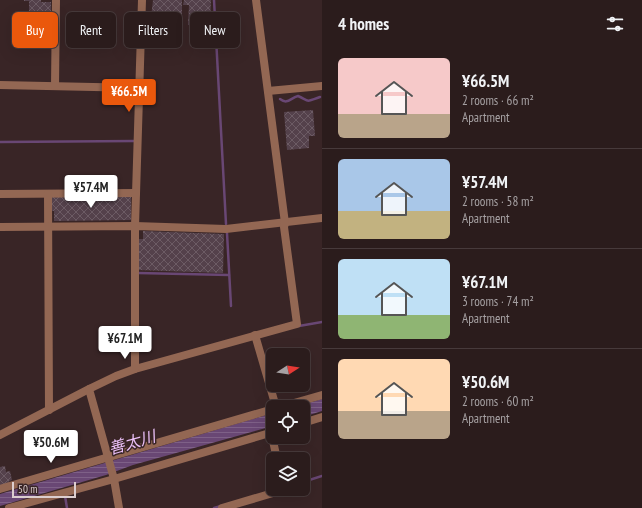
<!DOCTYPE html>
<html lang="en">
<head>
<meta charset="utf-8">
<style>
  :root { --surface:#2b1c1c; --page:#332525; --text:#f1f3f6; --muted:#a6a1a3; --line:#473a3b; --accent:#ea580c }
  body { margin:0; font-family:"PT Sans Narrow","Noto Sans JP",sans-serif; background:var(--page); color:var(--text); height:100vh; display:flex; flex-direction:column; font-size:15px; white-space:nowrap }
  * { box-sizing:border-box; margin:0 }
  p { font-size:13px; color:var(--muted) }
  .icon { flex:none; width:22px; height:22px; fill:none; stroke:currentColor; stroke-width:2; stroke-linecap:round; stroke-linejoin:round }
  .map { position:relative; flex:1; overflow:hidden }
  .details { display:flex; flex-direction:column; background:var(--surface); width:320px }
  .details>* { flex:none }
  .top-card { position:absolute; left:12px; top:12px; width:250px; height:36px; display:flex; gap:8px }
  .needle { width:26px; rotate:78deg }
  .tools { position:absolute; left:266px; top:348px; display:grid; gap:8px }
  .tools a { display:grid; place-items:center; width:44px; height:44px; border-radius:6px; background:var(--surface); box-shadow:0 4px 16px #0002,0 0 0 1px var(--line); font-size:20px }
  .scale { position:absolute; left:12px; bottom:10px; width:64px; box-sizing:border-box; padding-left:4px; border:2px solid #dccecf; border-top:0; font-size:11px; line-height:14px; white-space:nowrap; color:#dccecf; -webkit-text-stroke:3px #392526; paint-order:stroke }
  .price { position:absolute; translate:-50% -34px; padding:0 9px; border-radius:4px; background:#fff; color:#222; font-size:13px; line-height:26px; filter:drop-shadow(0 1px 2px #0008) }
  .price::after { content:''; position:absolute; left:50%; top:24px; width:12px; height:9px; margin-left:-6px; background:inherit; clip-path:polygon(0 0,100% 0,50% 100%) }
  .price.on { background:var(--accent); color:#fff }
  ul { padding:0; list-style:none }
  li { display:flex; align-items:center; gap:12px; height:100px; padding:0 16px }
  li+li { border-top:1px solid var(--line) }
  li span { display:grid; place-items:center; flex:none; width:112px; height:80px; border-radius:6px; color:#555 }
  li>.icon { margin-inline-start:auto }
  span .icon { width:48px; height:48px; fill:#fffc; stroke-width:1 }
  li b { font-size:17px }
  h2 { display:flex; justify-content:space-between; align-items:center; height:48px; padding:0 16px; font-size:17px }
  .pill { padding:0 14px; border-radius:6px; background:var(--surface); box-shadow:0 4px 16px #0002,0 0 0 1px var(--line); font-size:14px; line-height:36px }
  .pill.on { background:var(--accent); color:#fff }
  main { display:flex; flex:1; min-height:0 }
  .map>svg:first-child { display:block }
</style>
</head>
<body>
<main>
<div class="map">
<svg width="322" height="508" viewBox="0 0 322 508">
  <defs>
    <pattern id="water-rules" width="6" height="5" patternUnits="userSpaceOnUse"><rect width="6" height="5" fill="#694774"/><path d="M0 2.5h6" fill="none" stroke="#7e6087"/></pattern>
    <pattern id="building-cross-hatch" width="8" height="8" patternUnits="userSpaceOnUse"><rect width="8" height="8" fill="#54414b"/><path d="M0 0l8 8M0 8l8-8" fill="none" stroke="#6c5b64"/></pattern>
  </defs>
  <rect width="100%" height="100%" fill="#392526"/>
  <g fill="url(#water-rules)">
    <path d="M322 399V411L303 417V407H295Z"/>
    <path d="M273 413V426L133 465 106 475 0 506V494Z"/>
  </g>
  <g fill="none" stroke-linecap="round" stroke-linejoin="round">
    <g stroke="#694774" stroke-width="2.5">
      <path d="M214 0 226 224"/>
      <path d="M280 99C288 105 290 98 298 96 311 102 305 102 320 97"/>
      <path d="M0 142 135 141"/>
      <path d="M227 233 231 306"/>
      <path d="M138 273 229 275"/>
      <path d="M299 326 322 322"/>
      <path d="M303 482 322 476"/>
      <path d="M65 496 67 508"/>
      <path d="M214 508 221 506"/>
    </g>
  </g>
  <g fill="url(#building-cross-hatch)">
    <path d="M24 0H41V2H51V43H29V39H26V32H29V1H24Z"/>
    <path d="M153 0H182V19L151 18Z"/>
    <path d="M184 0H211L210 26 188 25 189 5H183Z"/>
    <path d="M313 110 315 136H309V148L287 150 284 112Z"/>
    <path d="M51 197H131V220L54 221V211H51Z"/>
    <path d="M143 231 224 234 223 273 137 270 138 239H143Z"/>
    <path d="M5 466 6 472 10 471 12 480 9 481 10 484 0 486V467Z"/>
  </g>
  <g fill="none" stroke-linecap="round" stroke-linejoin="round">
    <g stroke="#936753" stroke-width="8">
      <path d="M0 85 140 88"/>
      <path d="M55 86 56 0"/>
      <path d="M268 91 322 86"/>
      <path d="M0 194 136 193"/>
      <path d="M48 194 49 410"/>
      <path d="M0 227 135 226 226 229 322 218"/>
      <path d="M255 335 276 407"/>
      <path d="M135 369 297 324 284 227 285 223 256 0"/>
      <path d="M280 407 322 395"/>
      <path d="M303 423 322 417"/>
      <path d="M271 432 277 459"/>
      <path d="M0 435 89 389"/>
      <path d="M0 489 273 409"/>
      <path d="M9 508 114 479 273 432"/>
      <path d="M119 508 114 479 89 389 116 376 135 369V226L142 0"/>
      <path d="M222 508 283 490V489"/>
    </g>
  </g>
  <g text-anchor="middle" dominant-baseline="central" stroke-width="3" stroke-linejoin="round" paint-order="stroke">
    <g font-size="16" font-style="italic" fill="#ebc0f9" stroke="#392526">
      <text transform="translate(132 442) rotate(-16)">善太川</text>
    </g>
  </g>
</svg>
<div class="tools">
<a><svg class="needle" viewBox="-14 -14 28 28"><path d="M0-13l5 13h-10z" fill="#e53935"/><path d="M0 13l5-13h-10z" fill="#a6a1a3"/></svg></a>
<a><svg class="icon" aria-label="locate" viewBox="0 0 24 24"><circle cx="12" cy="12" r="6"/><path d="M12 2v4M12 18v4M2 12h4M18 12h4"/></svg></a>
<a><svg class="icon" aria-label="layers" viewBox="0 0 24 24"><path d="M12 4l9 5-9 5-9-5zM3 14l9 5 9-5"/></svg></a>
</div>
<div class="scale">50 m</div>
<b class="price on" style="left:129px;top:113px">¥66.5M</b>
<b class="price" style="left:91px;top:209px">¥57.4M</b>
<b class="price" style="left:125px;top:360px">¥67.1M</b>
<b class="price" style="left:51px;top:464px">¥50.6M</b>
<div class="top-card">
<a class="pill on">Buy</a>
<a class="pill">Rent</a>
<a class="pill">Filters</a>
<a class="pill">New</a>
</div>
</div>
<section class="details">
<h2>4 homes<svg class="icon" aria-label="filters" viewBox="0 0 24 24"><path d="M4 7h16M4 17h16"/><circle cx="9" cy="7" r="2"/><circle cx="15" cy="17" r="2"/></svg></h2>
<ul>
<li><span style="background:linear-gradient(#f6c9c9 70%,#b9a48a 0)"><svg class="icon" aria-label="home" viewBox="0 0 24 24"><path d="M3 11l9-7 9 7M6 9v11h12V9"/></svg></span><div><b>¥66.5M</b><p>2 rooms · 66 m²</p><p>Apartment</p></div></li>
<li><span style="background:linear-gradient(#a9c7e8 65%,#c2b280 0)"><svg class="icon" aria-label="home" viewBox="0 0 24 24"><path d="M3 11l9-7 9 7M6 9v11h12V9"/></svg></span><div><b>¥57.4M</b><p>2 rooms · 58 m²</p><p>Apartment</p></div></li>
<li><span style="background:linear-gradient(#bfe0f5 70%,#8fb573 0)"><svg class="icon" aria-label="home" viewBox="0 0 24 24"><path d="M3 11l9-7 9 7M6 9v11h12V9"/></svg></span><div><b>¥67.1M</b><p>3 rooms · 74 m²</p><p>Apartment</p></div></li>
<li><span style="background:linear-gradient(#ffd9b3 65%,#b9a48a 0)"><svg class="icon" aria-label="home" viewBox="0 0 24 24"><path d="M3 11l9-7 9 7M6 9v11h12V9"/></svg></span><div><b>¥50.6M</b><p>2 rooms · 60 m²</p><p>Apartment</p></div></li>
</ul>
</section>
</main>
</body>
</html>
